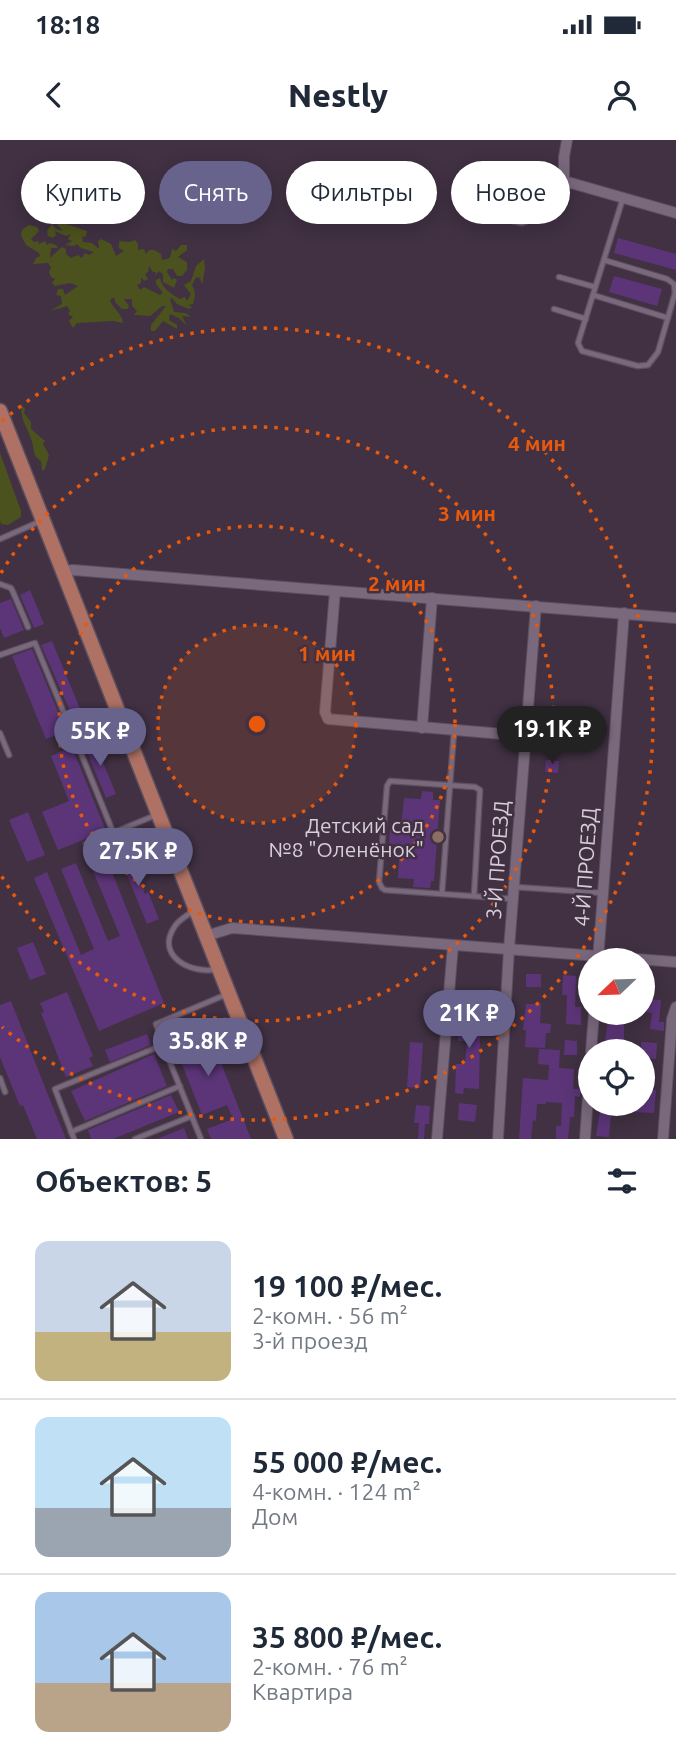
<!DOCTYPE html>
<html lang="ru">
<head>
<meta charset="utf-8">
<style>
  :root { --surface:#fff; --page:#f6f6f7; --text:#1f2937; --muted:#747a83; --line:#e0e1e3; --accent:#67638c }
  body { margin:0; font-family:Ubuntu,sans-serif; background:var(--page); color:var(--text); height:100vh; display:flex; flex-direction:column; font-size:26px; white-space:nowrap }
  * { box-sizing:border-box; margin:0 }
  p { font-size:23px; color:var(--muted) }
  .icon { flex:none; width:38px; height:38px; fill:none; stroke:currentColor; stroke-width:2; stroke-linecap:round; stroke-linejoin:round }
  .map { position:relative; height:999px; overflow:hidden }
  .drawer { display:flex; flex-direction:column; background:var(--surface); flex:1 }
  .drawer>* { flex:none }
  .top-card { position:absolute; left:21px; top:21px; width:635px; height:63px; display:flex; gap:14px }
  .needle { width:46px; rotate:247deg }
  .controls { position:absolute; left:578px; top:808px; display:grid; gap:14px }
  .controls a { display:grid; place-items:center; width:77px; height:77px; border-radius:50%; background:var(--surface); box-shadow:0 4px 18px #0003; font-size:35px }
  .price { position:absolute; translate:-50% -60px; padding:0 16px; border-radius:24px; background:var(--accent); color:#fff; font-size:23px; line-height:46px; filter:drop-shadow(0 2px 4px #0008) }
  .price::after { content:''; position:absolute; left:50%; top:42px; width:21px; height:16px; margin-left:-10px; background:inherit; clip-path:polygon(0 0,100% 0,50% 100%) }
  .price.active { background:#222; color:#fff }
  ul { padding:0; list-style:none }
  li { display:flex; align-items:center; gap:21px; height:175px; padding:0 35px }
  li+li { border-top:2px solid var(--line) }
  li span { display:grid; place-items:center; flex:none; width:196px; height:140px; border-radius:14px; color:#555 }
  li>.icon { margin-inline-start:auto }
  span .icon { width:84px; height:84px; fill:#fffc; stroke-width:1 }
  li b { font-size:30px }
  h2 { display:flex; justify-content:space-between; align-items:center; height:84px; padding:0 35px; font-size:30px }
  .tag { padding:0 24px; border-radius:32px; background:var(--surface); box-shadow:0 4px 18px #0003; font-size:24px; line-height:63px }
  .tag.active { background:var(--accent); color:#fff }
  .status { display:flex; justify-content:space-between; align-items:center; height:49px; padding:0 35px; background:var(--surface); direction:ltr }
  .status svg { height:19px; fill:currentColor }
  header { display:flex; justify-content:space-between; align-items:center; height:91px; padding:0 35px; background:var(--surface); font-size:32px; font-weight:800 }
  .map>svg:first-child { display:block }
</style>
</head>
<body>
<div class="status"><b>18:18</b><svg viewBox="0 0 49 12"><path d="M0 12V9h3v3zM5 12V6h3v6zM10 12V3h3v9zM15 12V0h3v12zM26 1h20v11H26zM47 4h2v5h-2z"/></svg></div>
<header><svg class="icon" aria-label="back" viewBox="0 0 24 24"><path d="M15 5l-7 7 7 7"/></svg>Nestly<svg class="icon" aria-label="person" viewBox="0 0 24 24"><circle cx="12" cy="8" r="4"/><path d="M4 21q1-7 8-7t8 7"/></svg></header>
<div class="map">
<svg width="676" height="999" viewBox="0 0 676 999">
  <rect width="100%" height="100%" fill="#413143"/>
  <g fill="#4c521d">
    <path d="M57 75 61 76 66 84 87 91 86 96 82 97 83 102 92 103 99 109 98 101 101 99 111 104 116 116 124 111 119 108V101L130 102 135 100 138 104V110L144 109 146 114 149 110H154L161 114 162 120 170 118 172 109 176 111 181 105H187V110L178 117 187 122V130L182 136H177L173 129H168L167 132 172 140 174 138 177 140 174 148 163 142V134L159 131 155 136 156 132H153L149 126 148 132 145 134 148 139 144 141 141 137V143L137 145 140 150 144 147 160 155 163 153 156 144V140L160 138C161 147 172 155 180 159L185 157 187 161 191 154 184 145 191 141 196 126 204 119 205 128 202 145 200 138 196 137 192 145C196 152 195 156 193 164L188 165 192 167 189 169 177 164 172 158 170 159 174 172 186 173 191 177 182 176 187 186 179 178 170 174 169 180 177 185V189L163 181 155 191H151V185L166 166H162L150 176 134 175 137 171 132 166V159H124L129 166 128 169H122L115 162 114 157 110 160C113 169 122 173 123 183L113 181 77 183 73 188 69 181 73 177 68 174 70 171 67 166 50 171 62 164 61 156 56 155 58 149H63L65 155 78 146 70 143 55 146 52 143 55 139 51 137 49 132 51 127 48 123 33 124 36 118 40 116 39 113 26 105 21 95 22 90 29 85 37 87 39 91 31 99 34 102 38 101 39 104 45 101 47 105 50 103 56 105 58 108H51L50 118 62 107 66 109V114L71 118 78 115 82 118 85 113 89 115 94 112 81 108 77 104 74 106 65 105 72 101 68 99 71 94 66 96 55 91 56 95 53 98 48 96 47 91 52 84 56 89 63 91 53 80Z"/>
    <path d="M21 264 25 269 24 273 31 282V289L45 301 43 304 49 315 45 329 42 331 41 321C32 315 35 311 32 302 28 287 21 283 21 264Z"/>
    <path d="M0 313 21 371V377L8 385 1 384 0 380Z"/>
  </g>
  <g fill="#5c3578">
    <path d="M508 56 517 59 513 75 503 72Z"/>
    <path d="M618 98 676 114V130L614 113Z"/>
    <path d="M614 136 662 149 657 166 609 152Z"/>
    <path d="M30 450 44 484 34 488 20 455Z"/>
    <path d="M11 459 24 490 4 498 0 488V463Z"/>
    <path d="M52 501 86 583 77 587 41 505Z"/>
    <path d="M32 509 66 591 46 599 12 516Z"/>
    <path d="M93 598 116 654 106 658 83 602Z"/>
    <path d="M72 607 106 691 58 710 42 672 69 661 51 616Z"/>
    <path d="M546 620 559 621 558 633 545 632Z"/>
    <path d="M422 651 433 652V660H440L434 741H431L430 748 413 747 414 739 398 738 400 705 389 704 390 689 401 690 404 658 421 659Z"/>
    <path d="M28 672 45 715 27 722 9 680Z"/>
    <path d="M126 707 145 754 148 752 159 779 147 784 117 710Z"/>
    <path d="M94 711 95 715 104 712 164 863 99 891 34 738 47 732 81 815 94 809 61 729 76 723 108 801 120 796 86 714Z"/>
    <path d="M33 802 46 834 30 840 17 808Z"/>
    <rect x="526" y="834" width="15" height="13"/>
    <path d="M563 835 576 836 575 867H581V885L566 884 567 855H562Z"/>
    <path d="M67 852 93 916 89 918 93 926 66 937 41 873 44 872 40 863Z"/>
    <path d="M647 859 661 860 659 882H664V891L650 889 652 873 646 872Z"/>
    <path d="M11 861 50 960 66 999H37L23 965 20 966 0 917V865Z"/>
    <path d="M462 861 481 862V871L477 870 476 895 480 896 479 949 464 948 463 954 455 953 456 924H465L467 901H458L460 883 464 884 465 868H462Z"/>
    <path d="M526 864H541L540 883 551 884 550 893H546L545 908 525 907 526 890H523Z"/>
    <path d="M203 877 251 999H211L207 989 233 979 227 965 202 975 169 891Z"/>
    <path d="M608 877 624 879V912H604Z"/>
    <path d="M147 894 151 905 110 922 105 910Z"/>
    <path d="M565 900 577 901V915H564Z"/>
    <path d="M410 902 423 903 420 948 407 947Z"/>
    <path d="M641 902 657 903 656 919 642 918Z"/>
    <path d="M539 909 560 910 559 928 574 929 573 949H580V957L575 956 574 977H570L568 999H556V986H561L562 963 546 962V964H537L536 981 533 980 531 999H519L523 938 548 940 549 925 538 924Z"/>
    <path d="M154 914 167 946 85 981 71 951Z"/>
    <path d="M642 949 656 950 654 973 634 972 635 964H642Z"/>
    <path d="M171 955 179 972 113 999H91L88 990Z"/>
    <path d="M459 963 477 965 475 982 458 980Z"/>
    <path d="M601 964H612L609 997 596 996Z"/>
    <path d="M416 965 430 966 429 984H425L424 999H418L419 983H414Z"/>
    <path d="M184 988 188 999H157Z"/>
  </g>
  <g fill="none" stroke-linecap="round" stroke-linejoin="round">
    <defs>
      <g id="service">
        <path d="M516 28 563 41"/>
        <path d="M504 79 522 83 530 80 543 35"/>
        <path d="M604 120 667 139 674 144 675 153 658 212 648 225 638 226 582 211 578 203 623 58"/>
        <path d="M559 137 595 147"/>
        <path d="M593 155 668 178"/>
        <path d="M554 169 586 179"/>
        <path d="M0 399 41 381"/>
        <path d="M0 444 11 448 13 452 28 487"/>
        <path d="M0 515 35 503 71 590"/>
        <path d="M0 593 9 615"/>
        <path d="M76 601 113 692"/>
        <path d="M86 704 156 675"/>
        <path d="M515 747 603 753"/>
        <path d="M442 753 454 591"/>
        <path d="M474 756 480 650 475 647 390 641 387 646 379 742 382 748 385 750 512 759"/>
        <path d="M192 772C186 776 179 780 175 786 154 816 192 835 217 829"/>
        <path d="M163 905 201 999"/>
        <path d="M0 938 5 952"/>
        <path d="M71 992 180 946"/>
        <path d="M74 999 55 949 163 905 156 884 225 855"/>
        <path d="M135 999 192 976"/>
      </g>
      <g id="minor">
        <path d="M567 0 564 17V41L676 73"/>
        <path d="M63 431 73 430 676 478"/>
        <path d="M335 451 325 572 328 579 526 596"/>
        <path d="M422 588 432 458"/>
        <path d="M206 796 232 788 676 822"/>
        <path d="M598 820 624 473"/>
        <path d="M591 912 594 873"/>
        <path d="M437 999 453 805"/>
        <path d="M498 999 509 809 536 466"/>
        <path d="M585 999 590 928"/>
        <path d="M663 999 672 879 676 867"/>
      </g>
      <path id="primary" d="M0 271 286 999"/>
    </defs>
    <use href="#service" stroke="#5c4f5e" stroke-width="7"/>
    <use href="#minor" stroke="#5c4f5e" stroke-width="12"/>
    <use href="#primary" stroke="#5c4f5e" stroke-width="17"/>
    <use href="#service" stroke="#7a687d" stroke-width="4.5"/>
    <use href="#minor" stroke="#7a687d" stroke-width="10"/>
    <use href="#primary" stroke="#ae7164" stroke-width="14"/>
  </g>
  <circle cx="257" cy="584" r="99" fill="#e8590c" fill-opacity=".12"/>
  <g fill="none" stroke="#e8590c" stroke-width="3.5" stroke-dasharray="3.5 7">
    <circle cx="257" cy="584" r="99"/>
    <circle cx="257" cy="584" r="198"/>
    <path d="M1 433A297 297 0 1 1 1 735"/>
    <path d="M2 281A396 396 0 1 1 2 887"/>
  </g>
  <circle fill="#8d6e63" stroke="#413143" stroke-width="2.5" cx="438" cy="697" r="7"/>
  <g text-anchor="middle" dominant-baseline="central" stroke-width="5" stroke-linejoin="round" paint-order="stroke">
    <g font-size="21" fill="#d8ced9" stroke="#413143" text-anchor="end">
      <text x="424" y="685">Детский сад<tspan x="424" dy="24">№8 "Оленёнок"</tspan></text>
    </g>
    <g font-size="21" fill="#d8ced9" stroke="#413143">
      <text transform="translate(497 720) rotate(-86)">3-Й ПРОЕЗД</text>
      <text transform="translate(585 727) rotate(-86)">4-Й ПРОЕЗД</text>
    </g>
  </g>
  <circle cx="257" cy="584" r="10" fill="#e8590c" stroke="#413143" stroke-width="3.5"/>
  <g font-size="21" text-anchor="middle" font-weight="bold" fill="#e8590c" stroke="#413143" stroke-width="5" stroke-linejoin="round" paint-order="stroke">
    <text x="537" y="311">4 мин</text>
    <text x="467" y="381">3 мин</text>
    <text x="397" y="451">2 мин</text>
    <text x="327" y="521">1 мин</text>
  </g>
</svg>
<div class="controls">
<a><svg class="needle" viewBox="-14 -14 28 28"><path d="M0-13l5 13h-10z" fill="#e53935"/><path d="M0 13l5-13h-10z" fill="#747a83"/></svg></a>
<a><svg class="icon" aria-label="locate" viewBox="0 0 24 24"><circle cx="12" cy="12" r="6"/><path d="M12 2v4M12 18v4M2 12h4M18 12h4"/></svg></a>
</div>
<b class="price active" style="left:552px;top:626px">19.1K ₽</b>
<b class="price" style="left:100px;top:628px">55K ₽</b>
<b class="price" style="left:138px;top:748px">27.5K ₽</b>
<b class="price" style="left:469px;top:910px">21K ₽</b>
<b class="price" style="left:208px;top:938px">35.8K ₽</b>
<div class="top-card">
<a class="tag">Купить</a>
<a class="tag active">Снять</a>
<a class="tag">Фильтры</a>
<a class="tag">Новое</a>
</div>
</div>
<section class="drawer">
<h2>Объектов: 5<svg class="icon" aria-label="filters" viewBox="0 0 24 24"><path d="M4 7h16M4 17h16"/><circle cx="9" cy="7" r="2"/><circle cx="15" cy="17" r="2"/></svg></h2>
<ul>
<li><span style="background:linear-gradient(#c9d6e8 65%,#c2b280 0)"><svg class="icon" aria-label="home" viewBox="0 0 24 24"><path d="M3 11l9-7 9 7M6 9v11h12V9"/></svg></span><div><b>19 100 ₽/мес.</b><p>2-комн. · 56 m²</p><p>3-й проезд</p></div></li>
<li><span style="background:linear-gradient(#bfe0f5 65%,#9aa5b1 0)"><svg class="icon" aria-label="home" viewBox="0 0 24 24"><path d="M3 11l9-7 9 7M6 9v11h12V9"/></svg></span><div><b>55 000 ₽/мес.</b><p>4-комн. · 124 m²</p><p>Дом</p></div></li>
<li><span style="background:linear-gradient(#a9c7e8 65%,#b9a48a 0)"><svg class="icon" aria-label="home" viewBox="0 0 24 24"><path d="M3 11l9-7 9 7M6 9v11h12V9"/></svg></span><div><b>35 800 ₽/мес.</b><p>2-комн. · 76 m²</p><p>Квартира</p></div></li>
</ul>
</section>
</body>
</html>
